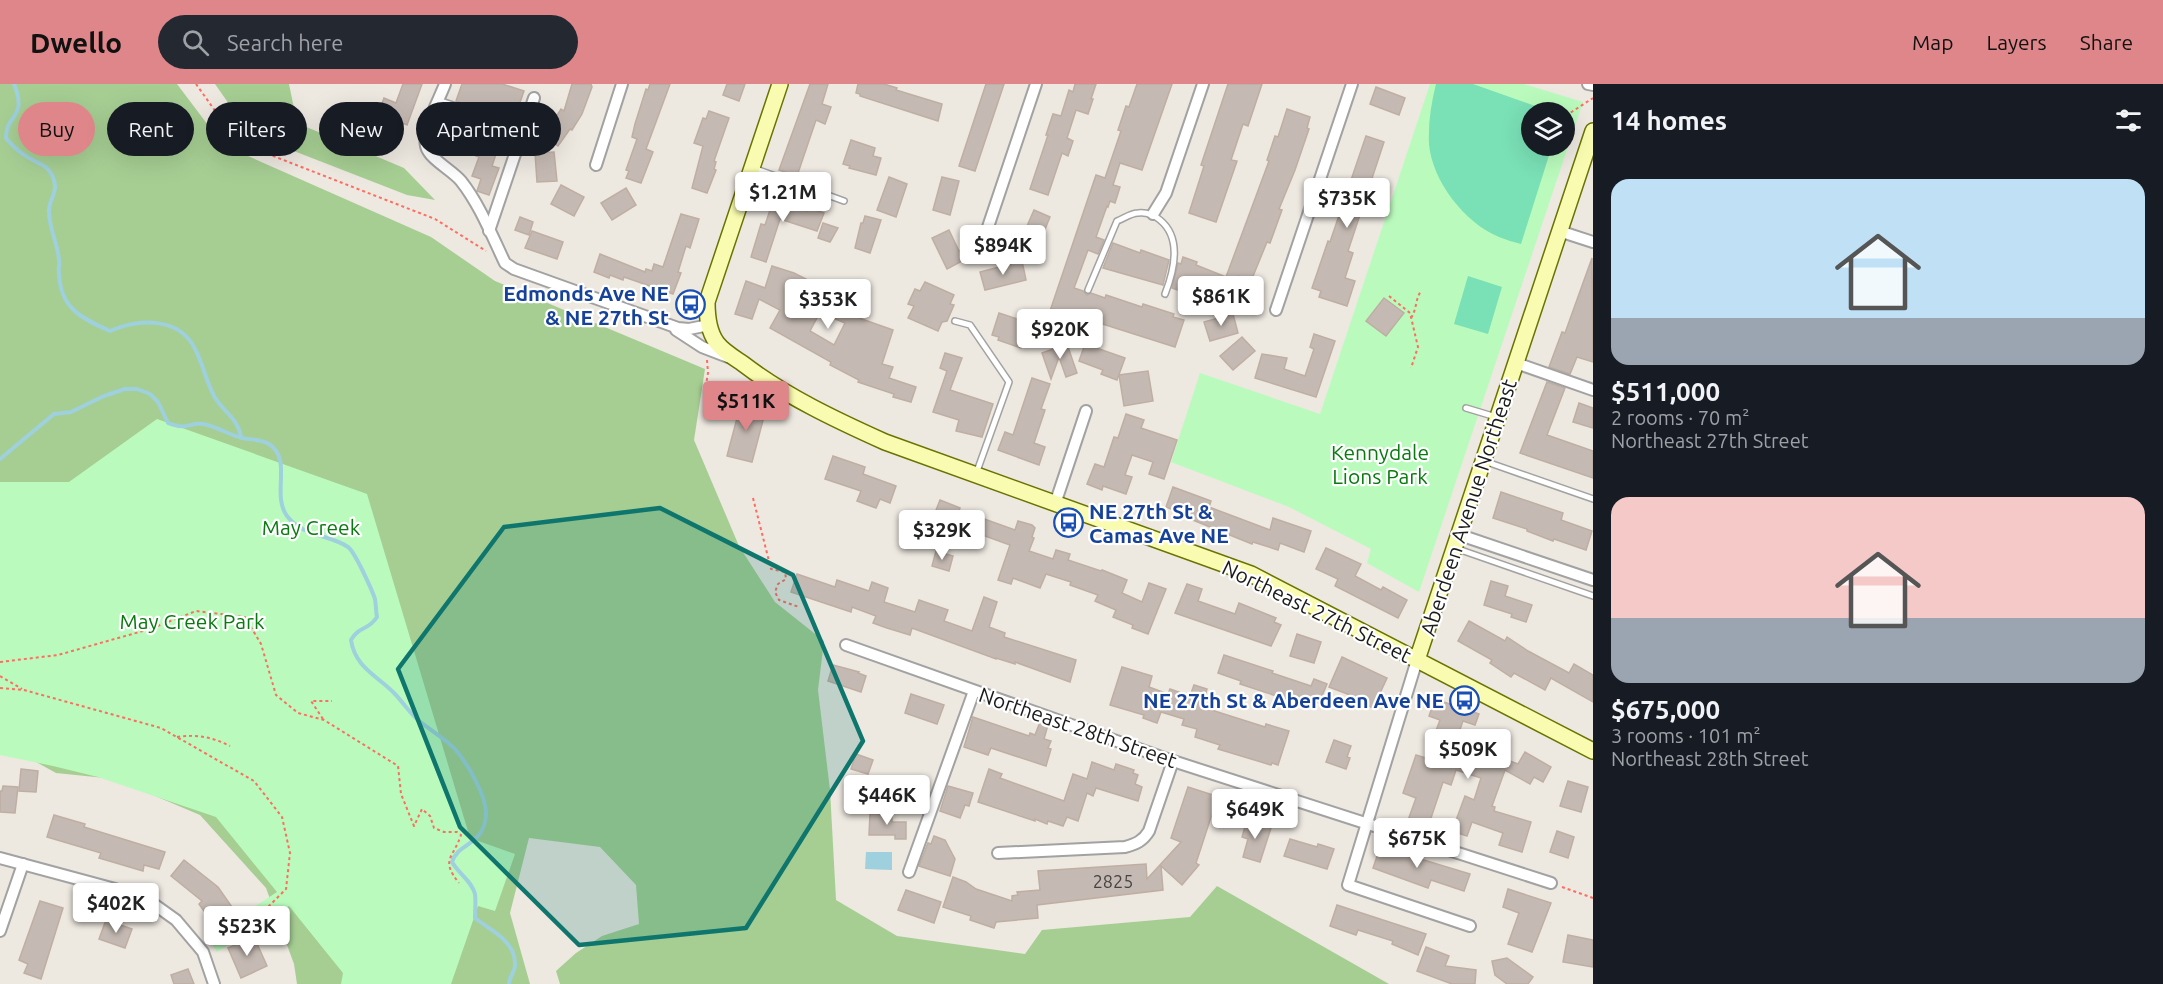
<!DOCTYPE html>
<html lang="en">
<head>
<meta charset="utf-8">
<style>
  :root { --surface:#171b24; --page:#242831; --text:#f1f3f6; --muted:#9ea1a6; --accent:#de8689 }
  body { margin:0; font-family:Ubuntu,sans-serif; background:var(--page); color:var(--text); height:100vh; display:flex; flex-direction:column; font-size:22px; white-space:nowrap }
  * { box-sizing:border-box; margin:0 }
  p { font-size:20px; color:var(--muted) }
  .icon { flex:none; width:33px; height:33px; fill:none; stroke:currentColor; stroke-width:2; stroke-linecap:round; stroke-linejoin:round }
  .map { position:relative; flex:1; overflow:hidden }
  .panel { display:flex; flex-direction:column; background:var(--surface); width:570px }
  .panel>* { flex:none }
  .banner { position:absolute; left:18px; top:18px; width:570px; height:54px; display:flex; gap:12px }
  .tools { position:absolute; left:1521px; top:18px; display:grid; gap:12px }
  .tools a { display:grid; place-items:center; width:54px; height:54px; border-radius:50%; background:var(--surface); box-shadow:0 6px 24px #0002; font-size:30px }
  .price { position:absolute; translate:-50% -51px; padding:0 14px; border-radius:6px; background:#fff; color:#222; font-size:20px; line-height:39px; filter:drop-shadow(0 2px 3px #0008) }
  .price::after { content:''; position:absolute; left:50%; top:36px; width:18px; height:14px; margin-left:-9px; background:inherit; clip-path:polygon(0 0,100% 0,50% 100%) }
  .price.on { background:var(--accent); color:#111 }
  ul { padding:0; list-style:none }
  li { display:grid; align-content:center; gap:12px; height:318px; padding:0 18px }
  li span { display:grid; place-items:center; height:186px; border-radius:18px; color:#555 }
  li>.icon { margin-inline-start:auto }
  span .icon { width:108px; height:108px; fill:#fffc; stroke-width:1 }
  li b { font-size:26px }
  h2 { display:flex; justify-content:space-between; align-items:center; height:72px; padding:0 18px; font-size:26px }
  .chip { padding:0 21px; border-radius:27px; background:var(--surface); box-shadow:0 6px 24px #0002; font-size:21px; line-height:54px }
  .chip.on { background:var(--accent); color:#111 }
  header { display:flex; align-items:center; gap:36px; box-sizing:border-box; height:84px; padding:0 30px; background:var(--accent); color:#111 }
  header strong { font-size:28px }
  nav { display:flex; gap:33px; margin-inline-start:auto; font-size:21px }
  .search { width:420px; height:54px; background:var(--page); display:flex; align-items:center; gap:15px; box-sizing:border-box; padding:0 21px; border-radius:33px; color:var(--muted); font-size:22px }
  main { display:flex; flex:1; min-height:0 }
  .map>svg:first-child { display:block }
</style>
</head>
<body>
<header>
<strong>Dwello</strong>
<div class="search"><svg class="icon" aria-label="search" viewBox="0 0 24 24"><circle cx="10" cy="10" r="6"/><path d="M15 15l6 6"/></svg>Search here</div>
<nav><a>Map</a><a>Layers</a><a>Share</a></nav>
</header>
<main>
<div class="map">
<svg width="1593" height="900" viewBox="0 0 1593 900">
  <rect width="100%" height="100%" fill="#ede8e0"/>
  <g fill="#a6ce93">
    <path d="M0 0H177L223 61 431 153 495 197 705 285 694 356 739 462 775 518 824 557 818 606 830 706 836 816 897 852 1025 870 1042 846 1190 833 1217 802 1389 900H560L556 887 576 869 602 852 639 840 636 801 600 763 529 754 510 829 530 900H297L294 880 266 804 200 731 115 695 56 689 0 658Z"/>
    <path d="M215 0H289L297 39 404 84 435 116 407 111 250 50Z"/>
  </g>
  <g fill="#bafbbd" fill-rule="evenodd">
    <path d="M1430 0H1524L1583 18 1419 508 1367 479 1371 465 1289 423 1171 378 1200 289 1320 330ZM1532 28H1564V62H1532Z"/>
    <path d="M157 335 367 410 470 754 515 770 495 827 478 822 451 900H341L343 889 289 822 217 868 208 853 277 808 216 733 98 693 53 682 0 671V398H69Z"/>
  </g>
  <g fill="#7ae0b6">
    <path d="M1436 0H1473L1552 28H1532V62H1552L1521 160C1514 158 1506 156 1499 153 1465 139 1432 97 1429 60 1428 40 1431 20 1436 0Z"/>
    <path d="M1468 192 1502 203 1488 250 1454 240Z"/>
  </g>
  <path fill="#9ed0dd" d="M866 768H892V786L865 785Z"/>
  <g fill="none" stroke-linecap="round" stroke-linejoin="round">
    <g stroke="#9ed0dd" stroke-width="4">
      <path d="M14 0C28 35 6 29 6 54 13 63 21 70 31 75 39 80 47 81 52 91 60 107 50 112 49 126 48 141 58 161 59 176 60 180 58 185 59 189 60 224 81 234 110 247 138 235 179 232 195 265 203 280 206 297 214 312 223 328 238 334 241 353"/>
      <path d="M0 375 54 330 71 328 104 312 125 305H137L150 310 158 318 168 339C188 347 189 338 203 340 216 342 229 351 242 354 250 356 262 355 269 360 293 376 271 410 287 432 303 453 329 450 348 463 355 468 372 506 375 515 376 521 376 528 377 533 368 547 360 541 351 556 355 583 376 591 394 609 402 617 409 628 418 636 430 646 444 654 455 665 467 679 487 712 486 731 484 762 458 758 452 778 458 789 472 797 475 810 476 817 475 827 475 834 490 846 516 857 515 881 515 888 509 893 509 900"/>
    </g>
  </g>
  <g fill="#c5bab3" stroke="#bfaea2" stroke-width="1.5">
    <path d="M403 0H422L407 41 379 28 384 14 396 19Z"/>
    <path d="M462 0H502L524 7 517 27 511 25 510 30 507 29 506 32 471 20 470 22 456 17Z"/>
    <path d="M572 0H591L592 3 582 30 572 46 570 45 558 62 546 54 550 48 547 47 561 25 564 27Z"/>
    <path d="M650 0H670L646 65 653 68 641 99 626 94 629 87 626 86 637 55 632 53 635 40 646 5 648 6Z"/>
    <path d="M727 0H745L739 17 723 11Z"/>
    <path d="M810 0H828L822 20 831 23 825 40 816 36 797 92 779 86Z"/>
    <path d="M858 0H884L897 4 896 6 942 20 938 37 860 12V10L856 9Z"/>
    <path d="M986 0H1004L975 87 959 82Z"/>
    <path d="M1075 0H1096L1091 15H1093L1088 30 1076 26 1067 54 1073 57 1068 72 1062 69 1048 111 1030 105 1048 51H1046L1053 30 1061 32 1069 6 1073 8Z"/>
    <path d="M1137 0H1172L1142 86 1120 79 1113 101 1120 103 1115 119 1110 117 1108 123 1107 122 1096 153 1104 156 1098 170 1088 166 1074 204 1083 207 1087 211 1091 209 1105 214 1106 211 1142 223 1143 220 1174 230 1173 233 1184 236 1175 263 1068 229 1067 232 1050 227 1096 91 1105 94 1121 47 1118 46 1126 22 1129 23Z"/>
    <path d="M1228 0H1262L1248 42 1243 40 1231 76 1237 77 1216 138 1189 129 1204 82 1201 81Z"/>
    <path d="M1376 3 1405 14 1399 31 1370 20Z"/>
    <path d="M1287 25 1310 33 1307 44 1309 45 1295 86 1279 125 1282 126 1270 159 1267 158 1251 197 1239 192 1227 224 1197 213 1194 204 1192 211 1172 204 1178 179 1181 180 1183 173 1197 178 1196 181 1226 193 1269 77 1267 76 1275 52 1278 53Z"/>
    <path d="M453 26 467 31 456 64 439 59 446 38H449Z"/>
    <path d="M709 27 729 34 714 77 716 78 714 85 716 86 707 109 692 104 703 62 694 59 703 34 706 35Z"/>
    <path d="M488 36 503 41 498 55H501L492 82 499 84 489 111 477 107 481 95 472 92 479 73 476 72Z"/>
    <path d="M1366 52 1384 58 1348 167 1353 169 1345 194 1355 197 1347 222 1319 213 1321 207 1312 204 1328 157 1330 158Z"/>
    <path d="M851 56 875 64 873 72 881 74 876 91 849 84 850 82 843 80Z"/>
    <path d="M554 68 557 97 537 98 535 69Z"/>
    <path d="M889 93 907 100 896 133 877 126Z"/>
    <path d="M942 93 959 97 950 131 933 126Z"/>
    <path d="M561 101 584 113 574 132 551 120Z"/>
    <path d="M626 104 636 121 612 136 601 119Z"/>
    <path d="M772 106 787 111 784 118 807 127 808 124 824 129 817 147 780 135 766 178 751 173 761 140 765 141 773 117 769 116Z"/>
    <path d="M1034 126 1050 133 1037 165 1020 158Z"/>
    <path d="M681 130 699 135 690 164 686 162 678 188 681 189 673 210 624 193 623 196 610 191 609 194 594 188 600 170 645 188 646 185 652 187 654 180 663 183Z"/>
    <path d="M865 132 881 136 870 169 855 164 861 139H863Z"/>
    <path d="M520 133 533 138 529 151 515 146Z"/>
    <path d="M823 139 838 144 830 158 818 154Z"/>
    <path d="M949 146 959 167 962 166 966 175 947 185 932 154Z"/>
    <path d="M532 147 563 158 557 175 525 164Z"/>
    <path d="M1113 159 1140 169 1141 166 1169 176 1163 201 1103 184Z"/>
    <path d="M1592 174 1593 278 1577 273 1570 290 1549 283 1562 248 1565 249Z"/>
    <path d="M1022 177 1026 196 985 206 980 188Z"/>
    <path d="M772 182 794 189 810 197 797 221 818 232 810 247 834 261 845 239 817 227 825 208 847 217 849 211 865 216 859 234 893 246 882 280 893 283 889 294 916 303 911 318 893 313 894 310 858 298 859 296 830 281 831 278 770 244 780 226 759 215 752 235 735 230 746 197 765 204Z"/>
    <path d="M925 198 954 211 950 220 954 221 947 237 942 238 938 247 908 234 914 222 908 220 915 205 920 207Z"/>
    <path d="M1384 214 1404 229 1386 252 1366 237Z"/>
    <path d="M999 229 1029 239 1021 264 998 256 999 253 992 251Z"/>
    <path d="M1233 230 1238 249 1210 257 1204 238Z"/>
    <path d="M1314 250 1335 257 1316 313 1255 294 1262 270 1287 274 1284 285 1305 292 1314 265 1310 263Z"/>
    <path d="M1242 253 1255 267 1233 286 1220 272Z"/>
    <path d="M1067 260 1077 289 1066 293 1059 273 1051 295 1042 269Z"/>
    <path d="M1085 260 1125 274 1117 296 1101 290 1103 286 1079 277Z"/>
    <path d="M945 269 962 274 950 306 993 320 982 353 956 347 959 336 933 328 947 287 940 284Z"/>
    <path d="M1148 287 1153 317 1124 322 1119 291Z"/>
    <path d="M1032 294 1050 300 1041 325 1045 326 1034 359 1045 363 1039 381 998 366 1005 348 1013 351Z"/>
    <path d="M1547 298 1565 304 1547 351 1593 367V394L1520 369Z"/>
    <path d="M741 319 766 325 752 378 727 372Z"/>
    <path d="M1579 319 1593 324V344L1573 338Z"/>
    <path d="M1126 330 1144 336 1141 344 1177 356 1164 395 1149 390 1153 378 1132 371 1125 391 1132 393 1126 410 1103 402 1102 406 1087 400 1095 380 1104 383 1114 353 1118 354Z"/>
    <path d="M833 372 865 383 863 390 896 402 890 419 880 415 876 424 857 417 861 407 825 395Z"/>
    <path d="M1173 403 1211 417 1209 423 1270 446 1273 434 1311 447 1304 468 1280 459 1278 466 1253 458 1252 460 1183 432 1184 430 1166 423Z"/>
    <path d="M1501 408 1563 429 1561 436 1592 447 1586 466 1554 455 1553 457 1527 447V445L1493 434Z"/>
    <path d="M940 416 960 424 959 426 1015 446 1018 437 1032 441 1035 444 1032 453 1034 454 1029 467 1053 475 1056 466 1070 470 1068 476 1101 487 1102 486 1127 496 1122 509 1142 518 1149 499 1166 505 1148 550 1132 544 1133 541 1113 533 1116 526 1095 517 1098 511 1070 501 1071 498 1046 490 1040 504 1013 494 1011 500 998 496 1010 461 952 440 946 457 927 449Z"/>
    <path d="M1326 464 1361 480 1355 492 1381 506 1383 503 1407 516 1398 534 1335 502 1338 495 1316 485Z"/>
    <path d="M936 467 953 472 949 487 932 482Z"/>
    <path d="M797 490 835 503 837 496 869 507 872 498 888 504 884 518 915 528 919 516 948 526 944 537 972 547 984 513 997 518 989 543 1005 549 1004 553 1076 576 1070 598 1015 578V580L996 574V575L912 544 910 551 887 544 873 539 876 532 852 523 851 528 791 508Z"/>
    <path d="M1491 497 1508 502 1505 512 1532 521 1526 538 1511 533 1512 530 1484 521Z"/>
    <path d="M1187 500 1202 505 1198 517 1235 530 1239 519 1276 534 1274 538 1281 541 1271 562 1175 529Z"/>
    <path d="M1469 537 1505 557 1507 553 1528 567 1569 589 1574 580 1593 591V618L1551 594 1545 606 1514 589 1511 593 1490 579 1492 576 1458 557Z"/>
    <path d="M1297 550 1321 558 1314 579 1290 572Z"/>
    <path d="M1224 571 1273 587 1272 589 1311 602 1314 595 1327 600 1319 619 1303 613 1301 620 1240 600 1241 597 1218 589Z"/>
    <path d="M1342 573 1387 594 1373 624 1357 617 1358 614 1329 603Z"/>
    <path d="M833 581 859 588 858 589 866 592 861 608 828 597Z"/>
    <path d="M1122 583 1152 592 1149 603 1168 610 1170 605 1190 612 1194 601 1207 605 1202 623 1265 643 1266 640 1289 647 1278 681 1272 679 1271 681 1218 665 1220 661 1195 653 1197 645 1182 641 1184 635 1161 628 1157 639 1143 634 1144 631 1110 621Z"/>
    <path d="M911 610 944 621 937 640 905 629Z"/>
    <path d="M1435 615 1479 630 1475 641 1463 637 1453 665 1487 676 1482 673 1485 668 1518 680 1525 668 1551 683 1543 698 1534 693 1530 700 1505 686 1492 722 1495 723 1494 727 1531 738 1522 768 1499 761 1503 749 1472 738 1467 752 1452 747 1465 712 1474 716 1481 694 1456 686 1451 701 1443 698 1427 746 1407 739 1416 714 1403 709 1416 671 1429 675 1437 653 1434 652 1440 636 1429 632Z"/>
    <path d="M973 633 1029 652 1030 649 1035 651 1040 638 1048 641 1044 655 1051 657 1048 664 1051 665 1046 682 991 664 988 671 964 663Z"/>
    <path d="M1334 656 1351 662 1347 673 1350 674 1346 685 1326 678Z"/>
    <path d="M856 670 873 676 868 690 851 685Z"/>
    <path d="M1092 678 1114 686 1116 680 1134 686 1133 689 1138 691 1135 700 1142 703 1138 717 1096 704 1093 712 1087 709 1078 737 1067 733 1063 742 1048 737 1047 740 1035 735V737L978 718 989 685 1002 690 1000 694 1064 717 1073 690 1087 695Z"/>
    <path d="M21 685 38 687 36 708 19 707Z"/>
    <path d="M1568 697 1588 703 1581 728 1560 722Z"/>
    <path d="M3 702 18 703 15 729 0 728V707H2Z"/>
    <path d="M948 702 973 709 969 722 965 721 960 734 940 727Z"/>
    <path d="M1188 703 1216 712 1214 717 1216 718 1196 779 1199 781 1182 801 1161 782 1163 806 1037 821 1038 834 996 838 994 844 970 836 971 832 943 823 953 793 966 798 976 805 1012 817V812L1018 811 1017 808 1040 806 1038 787 1146 780 1147 795 1181 758 1171 754Z"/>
    <path d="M870 730H892V738H906V755H895V751H869Z"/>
    <path d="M54 731 85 740 84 743 165 768 159 785 144 781 143 787 99 774 101 769 47 753Z"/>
    <path d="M1247 736 1271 744 1260 778 1243 773 1248 755 1242 753Z"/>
    <path d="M1557 747 1574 753 1568 774 1550 768Z"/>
    <path d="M934 752 945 756 955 775 950 792 919 782 928 759 931 760Z"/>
    <path d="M1290 755 1317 763 1318 760 1334 765 1327 785 1284 772Z"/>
    <path d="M1382 758 1405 766 1404 770 1470 790 1464 807 1431 796 1428 804 1373 784Z"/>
    <path d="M184 776 218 803 239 833 219 848 199 820 202 817 171 792Z"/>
    <path d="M1508 805 1551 819 1532 868 1508 860 1519 829 1503 823Z"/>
    <path d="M906 806 941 818 934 839 898 826Z"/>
    <path d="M40 817 63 824 41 895 24 889 28 880 19 876Z"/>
    <path d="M1337 821 1426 850 1418 871 1392 860 1393 857 1358 846 1356 851 1330 842Z"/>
    <path d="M106 836 132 845 125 864 99 855Z"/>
    <path d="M1568 851 1593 856V883L1563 878Z"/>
    <path d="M254 853 267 882 241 894 228 864Z"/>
    <path d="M1426 863 1449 872 1445 882 1476 886 1475 900H1452L1417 887Z"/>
    <path d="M1507 874 1533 893 1528 900H1507L1495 891 1492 877Z"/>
    <path d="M188 885 194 900H174L171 891Z"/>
  </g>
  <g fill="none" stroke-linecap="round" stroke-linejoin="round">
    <defs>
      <g id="lane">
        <path d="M438 16 474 28"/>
        <path d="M480 29 524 42"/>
        <path d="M753 84 844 117"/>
        <path d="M1088 206 1117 137C1123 135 1131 129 1138 129 1147 128 1154 131 1160 136 1182 154 1174 187 1165 210"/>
        <path d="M955 237 970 241 1009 298 976 390"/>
        <path d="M1466 324 1496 333"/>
        <path d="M1484 377 1593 415"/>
        <path d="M1455 464 1593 512"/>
      </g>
      <g id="street">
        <path d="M445 0C439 16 422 46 426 62 429 75 452 86 461 97 480 121 492 152 505 179L514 185 678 244 689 245 709 241"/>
        <path d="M1588 0 1593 1"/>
        <path d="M596 81 622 0"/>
        <path d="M1153 130 1166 109 1203 0"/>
        <path d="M988 143 1036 0"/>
        <path d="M489 147 534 14"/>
        <path d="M1559 147 1593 158"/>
        <path d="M1276 226 1352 0"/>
        <path d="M676 246 702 263 728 273"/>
        <path d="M1516 279 1593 306"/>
        <path d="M1055 420 1086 327"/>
        <path d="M1457 450 1593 496"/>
        <path d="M846 561 1173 677 1551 799"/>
        <path d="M1417 576 1348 801 1470 842"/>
        <path d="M998 769 1125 763C1136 760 1143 757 1149 747L1173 677"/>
        <path d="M0 774 115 805 155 821 176 836 203 868 214 900"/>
        <path d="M909 788 974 607"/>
        <path d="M0 847 23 780"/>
      </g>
      <g id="secondary">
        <path d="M780 0 707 218C707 232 708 247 717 259 723 267 733 273 742 279 785 312 836 336 885 358L1251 490 1593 667"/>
        <path d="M1417 576 1593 47"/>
      </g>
    </defs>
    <use href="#lane" stroke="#a2a2a2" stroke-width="8"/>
    <use href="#street" stroke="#a2a2a2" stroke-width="14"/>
    <use href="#secondary" stroke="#697301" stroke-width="18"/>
    <g stroke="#fe6d60" stroke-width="2" stroke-dasharray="3 3" stroke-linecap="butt">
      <path d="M196 0 228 45 250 63 435 135 486 167"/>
      <path d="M1564 45 1570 29 1593 14"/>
      <path d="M1389 212 1410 229 1418 263 1411 284"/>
      <path d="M1411 234C1417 225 1415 216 1421 207"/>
      <path d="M707 276 708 289 706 301 723 325"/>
      <path d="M753 414 771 485 785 488 786 495 778 500 775 508 779 516 799 523"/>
      <path d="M0 578 58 571 150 545 196 527 245 533 261 560 276 611 298 629 324 636 398 682 401 710 414 742 422 725 430 732 434 744 444 748H457L461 751C453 775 440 775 459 799"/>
      <path d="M0 592 22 605"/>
      <path d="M0 604 24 606 161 644 254 697 282 733 290 769 286 805 260 831 212 862"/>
      <path d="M323 635 311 617H332"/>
      <path d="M177 653C197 650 212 653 230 662"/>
      <path d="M1562 803 1593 814"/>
    </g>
    <use href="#lane" stroke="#fff" stroke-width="5"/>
    <use href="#street" stroke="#fff" stroke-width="10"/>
    <use href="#secondary" stroke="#f9fbb0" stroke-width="15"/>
  </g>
  <path fill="#0f766e" fill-opacity="0.2" stroke="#0f766e" stroke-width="4.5" stroke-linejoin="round" d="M660 424 793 491 863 657 746 844 579 861 460 743 398 585 504 443Z"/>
  <defs>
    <symbol id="bus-ring" viewBox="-11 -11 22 22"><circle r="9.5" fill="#fff" stroke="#1a4fb4" stroke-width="1.5"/><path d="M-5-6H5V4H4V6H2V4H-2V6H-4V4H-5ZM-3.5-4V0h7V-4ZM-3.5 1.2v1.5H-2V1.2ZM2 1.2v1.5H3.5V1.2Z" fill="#1a4fb4"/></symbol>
  </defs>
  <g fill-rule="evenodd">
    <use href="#bus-ring" x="674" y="204" width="33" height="33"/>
    <use href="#bus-ring" x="1052" y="422" width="33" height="33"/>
    <use href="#bus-ring" x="1448" y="600" width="33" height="33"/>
  </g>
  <g text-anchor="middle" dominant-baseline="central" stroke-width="4.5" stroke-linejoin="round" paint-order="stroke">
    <g font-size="18" fill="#464341">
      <text x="1113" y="797">2825</text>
    </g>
    <g font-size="21" font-weight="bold" fill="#164399" stroke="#fff" text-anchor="end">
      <text x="669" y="209">Edmonds Ave NE<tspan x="669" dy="24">&amp; NE 27th St</tspan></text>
      <text x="1089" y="427" text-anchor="start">NE 27th St &amp;<tspan x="1089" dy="24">Camas Ave NE</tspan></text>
      <text x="1444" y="616">NE 27th St &amp; Aberdeen Ave NE</text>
    </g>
    <g font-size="21" fill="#087a0f" stroke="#fff">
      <text x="1380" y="368">Kennydale<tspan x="1380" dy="24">Lions Park</tspan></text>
      <text x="311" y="443">May Creek</text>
      <text x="192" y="537">May Creek Park</text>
    </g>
    <g font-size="21" fill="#1b1b1b" stroke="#fff">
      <text transform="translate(1468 423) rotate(-72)">Aberdeen Avenue Northeast</text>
      <text transform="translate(1317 527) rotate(26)">Northeast 27th Street</text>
      <text transform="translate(1078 643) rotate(19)">Northeast 28th Street</text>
    </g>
  </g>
</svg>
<div class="tools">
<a><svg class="icon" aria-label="layers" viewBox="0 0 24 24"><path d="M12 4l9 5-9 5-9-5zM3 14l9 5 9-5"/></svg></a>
</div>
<b class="price" style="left:783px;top:139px">$1.21M</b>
<b class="price" style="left:1347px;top:145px">$735K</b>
<b class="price" style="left:1003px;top:192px">$894K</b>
<b class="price" style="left:1221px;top:243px">$861K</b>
<b class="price" style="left:828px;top:246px">$353K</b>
<b class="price" style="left:1060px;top:276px">$920K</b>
<b class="price on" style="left:746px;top:348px">$511K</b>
<b class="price" style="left:942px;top:477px">$329K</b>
<b class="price" style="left:1468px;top:696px">$509K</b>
<b class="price" style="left:887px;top:742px">$446K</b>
<b class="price" style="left:1255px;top:756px">$649K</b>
<b class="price" style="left:1417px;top:785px">$675K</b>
<b class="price" style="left:116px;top:850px">$402K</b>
<b class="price" style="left:247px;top:873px">$523K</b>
<div class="banner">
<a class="chip on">Buy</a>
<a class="chip">Rent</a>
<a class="chip">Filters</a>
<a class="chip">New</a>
<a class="chip">Apartment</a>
</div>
</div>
<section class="panel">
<h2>14 homes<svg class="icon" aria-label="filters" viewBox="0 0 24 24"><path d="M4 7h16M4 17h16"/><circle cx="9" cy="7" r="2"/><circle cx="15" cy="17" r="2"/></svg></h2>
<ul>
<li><span style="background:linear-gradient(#bfe0f5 75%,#9aa5b1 0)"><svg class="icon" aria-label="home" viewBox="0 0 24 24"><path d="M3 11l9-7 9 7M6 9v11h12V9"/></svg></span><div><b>$511,000</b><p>2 rooms · 70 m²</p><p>Northeast 27th Street</p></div></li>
<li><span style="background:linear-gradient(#f6c9c9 65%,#9aa5b1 0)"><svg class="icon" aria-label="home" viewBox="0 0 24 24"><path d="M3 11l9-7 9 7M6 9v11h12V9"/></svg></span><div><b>$675,000</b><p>3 rooms · 101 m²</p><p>Northeast 28th Street</p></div></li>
</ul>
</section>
</main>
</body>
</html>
